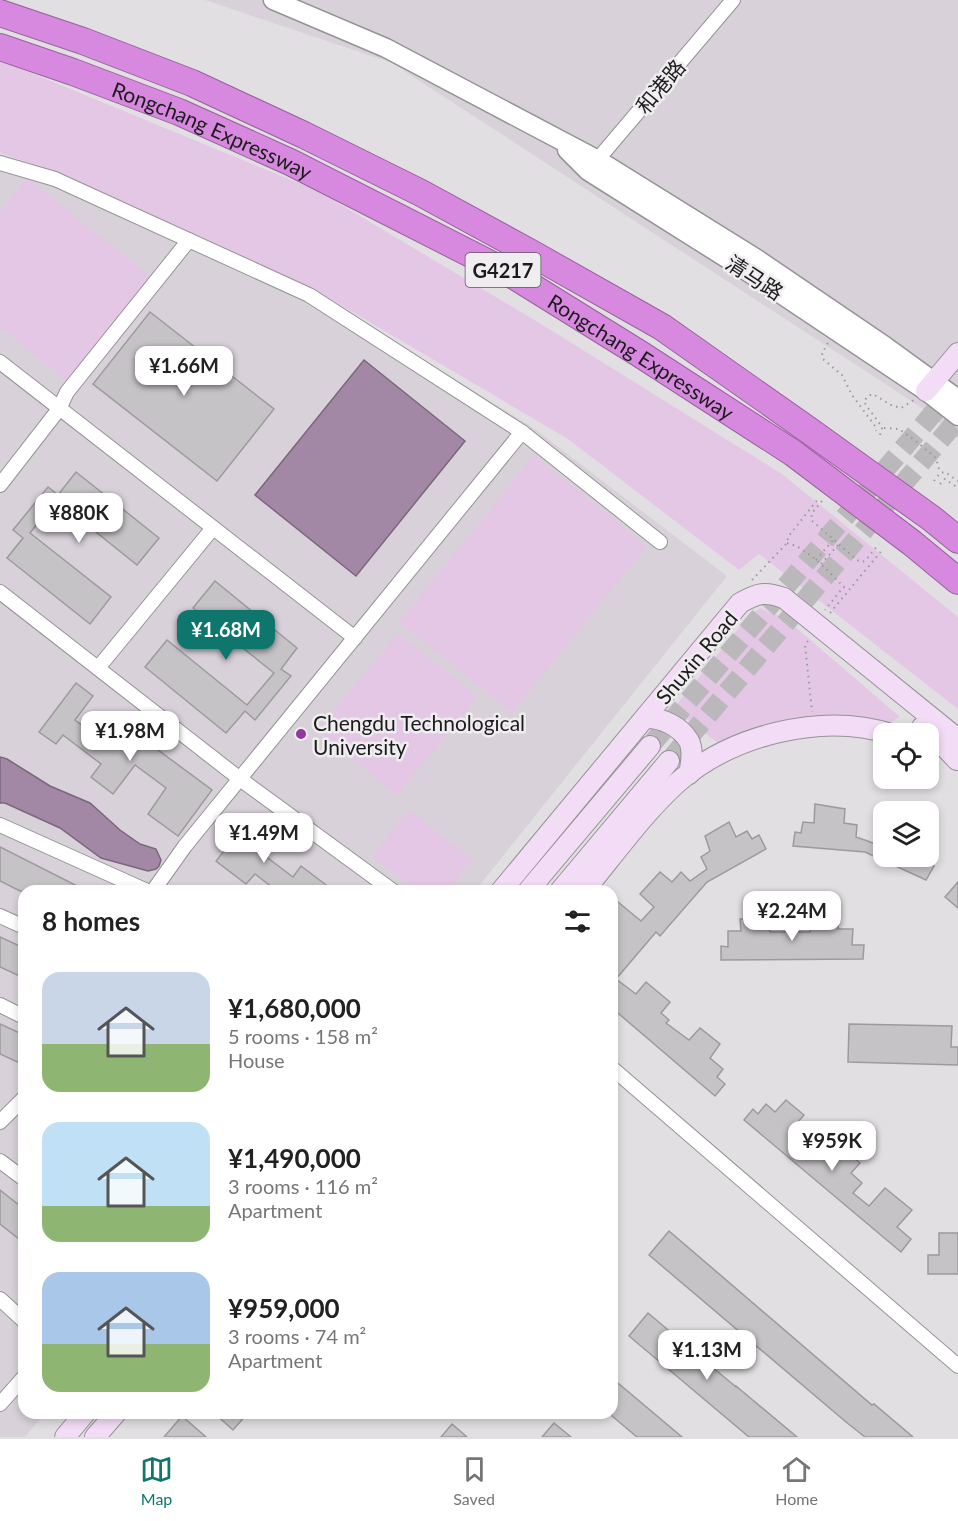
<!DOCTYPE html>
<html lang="en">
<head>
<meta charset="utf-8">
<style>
  :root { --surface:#fff; --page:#f2f2f2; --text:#222; --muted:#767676; --line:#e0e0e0; --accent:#0f766e }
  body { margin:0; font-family:Lato,"Noto Sans SC",sans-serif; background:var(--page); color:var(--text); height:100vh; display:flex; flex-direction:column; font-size:22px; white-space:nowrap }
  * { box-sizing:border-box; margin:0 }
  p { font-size:20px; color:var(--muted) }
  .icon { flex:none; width:33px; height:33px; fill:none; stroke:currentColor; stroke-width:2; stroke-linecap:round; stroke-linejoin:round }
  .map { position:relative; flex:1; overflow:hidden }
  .drawer { position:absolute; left:18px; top:885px; width:600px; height:534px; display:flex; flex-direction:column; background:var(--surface); border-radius:18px; box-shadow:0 3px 9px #0003 }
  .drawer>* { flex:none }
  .buttons { position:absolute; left:873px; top:723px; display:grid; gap:12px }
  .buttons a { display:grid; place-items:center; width:66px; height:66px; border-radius:12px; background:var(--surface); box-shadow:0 3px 9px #0003; font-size:30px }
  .price { position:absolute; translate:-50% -51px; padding:0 14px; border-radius:12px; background:#fff; color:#222; font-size:20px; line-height:39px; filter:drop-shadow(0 2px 3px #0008) }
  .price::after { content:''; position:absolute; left:50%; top:36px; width:18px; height:14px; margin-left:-9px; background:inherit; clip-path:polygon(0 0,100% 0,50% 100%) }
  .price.active { background:var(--accent); color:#fff }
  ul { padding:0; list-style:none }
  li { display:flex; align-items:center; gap:18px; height:150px; padding:0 24px }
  li span { display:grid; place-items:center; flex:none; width:168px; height:120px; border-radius:18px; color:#555 }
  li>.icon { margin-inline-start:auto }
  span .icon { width:72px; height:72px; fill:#fffc; stroke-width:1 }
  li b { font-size:26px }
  h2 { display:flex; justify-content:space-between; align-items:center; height:72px; padding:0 24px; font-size:26px }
  .menu { display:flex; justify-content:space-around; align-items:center; height:84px; border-top:2px solid var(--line); background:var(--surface); font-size:16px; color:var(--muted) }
  .menu a { display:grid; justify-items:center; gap:3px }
  .menu .active { color:var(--accent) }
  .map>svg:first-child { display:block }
</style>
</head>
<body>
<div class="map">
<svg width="958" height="1437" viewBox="0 0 958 1437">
  <rect width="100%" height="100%" fill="#e2dfe2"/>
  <g fill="#d9d1da">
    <path d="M205 0H958V439L922 408 392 63Z"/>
    <path d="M0 156 59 175 313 292 532 427 727 576 475 891H24V1413H45L25 1437H0Z"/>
  </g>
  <g fill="#e3c7e5">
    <path d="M0 62 19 68 318 191 541 324 782 474 958 617V709L759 554 739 570 568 439 315 290 59 173 0 153Z"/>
    <path d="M27 178 153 279 69 383 0 327V212Z"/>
    <path d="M534 455 647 546 512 712 399 622Z"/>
    <path d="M760 608 786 619 900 717 888 723 758 728 718 743 673 709 748 617Z"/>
    <path d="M398 633 477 697 397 795 318 730Z"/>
    <path d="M409 810 472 859 447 891H417L372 856Z"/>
  </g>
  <g fill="#a388a5" stroke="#7a677c" stroke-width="1.5">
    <path d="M364 360 465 441 356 576 255 495Z"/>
    <path d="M0 757 7 759 50 786 90 803 120 830 140 844 156 849 161 860 159 866 156 869 148 871 101 858 60 828 5 803H0Z"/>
  </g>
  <g fill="#c6c3c6" stroke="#9d9a9d" stroke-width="1.5">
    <path d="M150 312 274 409 217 481 93 384Z"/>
    <path d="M76 472 159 538 137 565 56 500 30 533 111 597 90 624 7 558 23 538 13 530 48 487 58 495Z"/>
    <path d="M215 581 297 648 281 669 291 676 255 720 245 711 226 733 145 667 167 640 247 705 274 673 193 608Z"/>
    <path d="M76 683 93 696 75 720 114 749 133 724 154 740 150 744 212 790 178 836 148 814 166 788 135 765 113 794 91 777 101 764 63 735 56 744 39 732Z"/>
    <path d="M815 804 845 809 844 823 857 825 856 837 876 844 884 828V856H929L926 863 934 866 926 880 865 852 793 846 795 832 801 833 803 822 814 823Z"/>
    <path d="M248 821 274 841 264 855 293 877 301 866 334 891H277L255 874 246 884 216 861Z"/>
    <path d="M729 822 736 837 747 831 752 839 759 835 766 849 707 882 660 936 656 932 616 979 636 994 646 982 670 1002 661 1013 669 1020 666 1023 689 1040 700 1028 720 1044 710 1058 723 1069 717 1077 725 1084 715 1096 612 1008V897L641 921 654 907 640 894 660 872 672 882 681 872 690 881 707 869 701 857 710 851 705 836Z"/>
    <path d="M0 847 87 891H20L0 881Z"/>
    <path d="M958 882V908L945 897Z"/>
    <path d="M810 917H839L838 929H853L852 945H864L863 959 721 960V946L728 947V931H741L740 919H769L770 932H810Z"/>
    <path d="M0 937 24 948V978L0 967Z"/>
    <path d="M0 1024 24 1035V1065L0 1054Z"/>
    <path d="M849 1024 952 1026 951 1047H958V1065L848 1062Z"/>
    <path d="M786 1100 804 1115 797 1123 807 1132 795 1145 811 1159 819 1149 829 1157 839 1145 860 1163 851 1173 862 1183 853 1193 869 1206 885 1188 912 1210 897 1227 911 1239 901 1252 744 1120 753 1109 758 1114 766 1104 775 1112Z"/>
    <path d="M0 1190 24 1209V1243L0 1224Z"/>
    <path d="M669 1231 872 1405 874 1404 913 1437H865L846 1422 649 1255Z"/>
    <path d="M939 1233H958V1274H928V1255H939Z"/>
    <path d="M648 1313 736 1387V1386L797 1437H749L629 1336Z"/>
    <path d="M612 1378 682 1437H637L612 1416Z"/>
    <path d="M214 1413H248L233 1430Z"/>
    <path d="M182 1416 206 1437H164Z"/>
    <path d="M554 1423 571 1437H542Z"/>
    <path d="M452 1424 467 1437H441Z"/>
  </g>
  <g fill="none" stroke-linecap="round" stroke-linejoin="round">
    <g stroke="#bab8ba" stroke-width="20" stroke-dasharray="20 10" stroke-linecap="butt">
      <path d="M650 746 958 384"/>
      <path d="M669 761 958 419"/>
    </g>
    <defs>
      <g id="minor">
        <path d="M0 163 55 179 309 295 522 432 660 542"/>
        <path d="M593 165 733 0"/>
        <path d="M0 362 355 638"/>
        <path d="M0 485 59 409 67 392 189 240"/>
        <path d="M0 592 240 779 393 891"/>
        <path d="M98 668 213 528"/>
        <path d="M0 825 147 891"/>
        <path d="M153 891 185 846 522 432"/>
        <path d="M0 916 24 927"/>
        <path d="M0 1005 24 1017"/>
        <path d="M612 1068 958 1366"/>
        <path d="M0 1122 24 1098"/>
        <path d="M0 1161 24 1179"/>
        <path d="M0 1299 24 1321"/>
        <path d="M0 1404 24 1377"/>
      </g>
      <g id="tertiary">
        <path d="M273 0 386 48 598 160 757 259 885 346 958 399"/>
        <path d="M567 150 588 171 742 268 926 391 958 416"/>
      </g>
      <g id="secondary">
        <path d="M926 391 958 353"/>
        <path d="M645 718C661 717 680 726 689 741 694 751 691 764 689 774"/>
        <path d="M922 727 939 741 957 760"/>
        <path d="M501 891 740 603C758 593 765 591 784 598L958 739"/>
        <path d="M528 891 650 746"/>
        <path d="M560 891 669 761"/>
        <path d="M584 891C614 855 642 815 677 783 731 735 822 712 891 734"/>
        <path d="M65 1437 85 1413"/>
        <path d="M95 1437 116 1413"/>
      </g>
      <g id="motorway">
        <path d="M0 13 83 41 192 83 304 135 421 193 531 253 662 327 807 429 931 518 958 540"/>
        <path id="s1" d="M0 47 73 72 179 112 290 162 516 277 640 354 793 453 912 543 958 581"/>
      </g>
    </defs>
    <use href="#minor" stroke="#959395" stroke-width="16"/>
    <use href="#tertiary" stroke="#959395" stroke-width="21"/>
    <use href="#secondary" stroke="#959395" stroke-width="22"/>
    <use href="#motorway" stroke="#96629b" stroke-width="28"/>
    <g stroke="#9b999b" stroke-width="2" stroke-dasharray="1.5 4.5" stroke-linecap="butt">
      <path d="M828 343 822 353 823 359 842 375 852 395 875 426 876 431"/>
      <path d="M884 428 899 429 917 442 936 458 940 473"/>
      <path d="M880 435 882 428C877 418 868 410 864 401L868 396 873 394 891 405 901 408 914 400"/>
      <path d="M934 481 940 473 945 472 958 481"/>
      <path d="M940 484 945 479 958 488"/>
      <path d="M822 501 812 513 811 520 857 560 861 562 865 561 879 544"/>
      <path d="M787 543C806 547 828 571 842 585L844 587 841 590 825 610"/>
      <path d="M816 560 833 540"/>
      <path d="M821 564 838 545"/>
      <path d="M752 580 787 543 788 537 818 499"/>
      <path d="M830 613 883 549"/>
      <path d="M808 641 805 645 812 712"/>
    </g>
    <use href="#minor" stroke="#fff" stroke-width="14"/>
    <use href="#tertiary" stroke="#fff" stroke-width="18"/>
    <use href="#secondary" stroke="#f3dcf5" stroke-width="20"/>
    <use href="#motorway" stroke="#d789df" stroke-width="26"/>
  </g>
  <circle fill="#94369e" stroke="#efedef" stroke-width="2" cx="301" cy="734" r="6"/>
  <g text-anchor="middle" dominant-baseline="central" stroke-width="5" stroke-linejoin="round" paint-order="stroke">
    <rect fill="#efedef" stroke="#5b5a5b" stroke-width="1.5" x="465.5" y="253" width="75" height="34" rx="4.5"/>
    <g font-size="20" font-weight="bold" fill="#1c1b1c">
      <text x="503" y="270">G4217</text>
    </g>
    <g font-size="21" fill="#1c1b1c" stroke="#efedef">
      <text transform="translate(660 86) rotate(-50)">和港路</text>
      <text stroke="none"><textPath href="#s1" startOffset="228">Rongchang Expressway</textPath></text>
      <text transform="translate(755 277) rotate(33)">清马路</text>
      <text stroke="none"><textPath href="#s1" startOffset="714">Rongchang Expressway</textPath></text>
      <text transform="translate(696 657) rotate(-50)">Shuxin Road</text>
    </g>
    <g font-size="21" fill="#1c1b1c" stroke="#efedef" text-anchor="start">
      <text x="313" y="722">Chengdu Technological<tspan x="313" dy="24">University</tspan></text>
    </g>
  </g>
</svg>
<div class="buttons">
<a><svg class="icon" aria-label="locate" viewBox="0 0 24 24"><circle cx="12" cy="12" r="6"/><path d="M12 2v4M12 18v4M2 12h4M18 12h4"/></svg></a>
<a><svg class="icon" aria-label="layers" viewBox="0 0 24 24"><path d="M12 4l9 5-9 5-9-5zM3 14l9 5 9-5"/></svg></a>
</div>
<b class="price" style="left:184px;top:397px">¥1.66M</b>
<b class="price" style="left:79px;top:544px">¥880K</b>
<b class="price active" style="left:226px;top:661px">¥1.68M</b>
<b class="price" style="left:130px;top:762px">¥1.98M</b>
<b class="price" style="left:264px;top:864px">¥1.49M</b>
<b class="price" style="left:792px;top:942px">¥2.24M</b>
<b class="price" style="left:832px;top:1172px">¥959K</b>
<b class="price" style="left:707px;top:1381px">¥1.13M</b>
<section class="drawer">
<h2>8 homes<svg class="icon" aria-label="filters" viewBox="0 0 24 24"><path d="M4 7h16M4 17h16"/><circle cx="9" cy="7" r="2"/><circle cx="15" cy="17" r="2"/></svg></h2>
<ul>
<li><span style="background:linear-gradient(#c9d6e8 60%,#8fb573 0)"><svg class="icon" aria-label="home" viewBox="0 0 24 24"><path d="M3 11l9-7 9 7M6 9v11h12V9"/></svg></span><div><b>¥1,680,000</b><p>5 rooms · 158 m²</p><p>House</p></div></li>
<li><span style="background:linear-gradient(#bfe0f5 70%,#8fb573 0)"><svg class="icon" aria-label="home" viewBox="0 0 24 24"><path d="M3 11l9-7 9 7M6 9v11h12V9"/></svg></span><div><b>¥1,490,000</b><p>3 rooms · 116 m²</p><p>Apartment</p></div></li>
<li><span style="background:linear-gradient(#a9c7e8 60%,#8fb573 0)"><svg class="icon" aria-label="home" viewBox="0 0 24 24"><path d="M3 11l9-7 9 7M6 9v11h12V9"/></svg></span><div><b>¥959,000</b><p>3 rooms · 74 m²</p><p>Apartment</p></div></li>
</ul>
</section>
</div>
<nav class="menu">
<a class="active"><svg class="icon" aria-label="map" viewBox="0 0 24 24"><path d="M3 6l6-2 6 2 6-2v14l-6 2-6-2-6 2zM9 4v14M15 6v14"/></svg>Map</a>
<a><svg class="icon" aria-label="saved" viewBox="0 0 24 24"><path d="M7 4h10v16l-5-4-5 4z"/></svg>Saved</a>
<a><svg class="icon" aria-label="home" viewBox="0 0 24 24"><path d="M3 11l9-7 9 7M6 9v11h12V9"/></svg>Home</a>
</nav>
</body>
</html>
